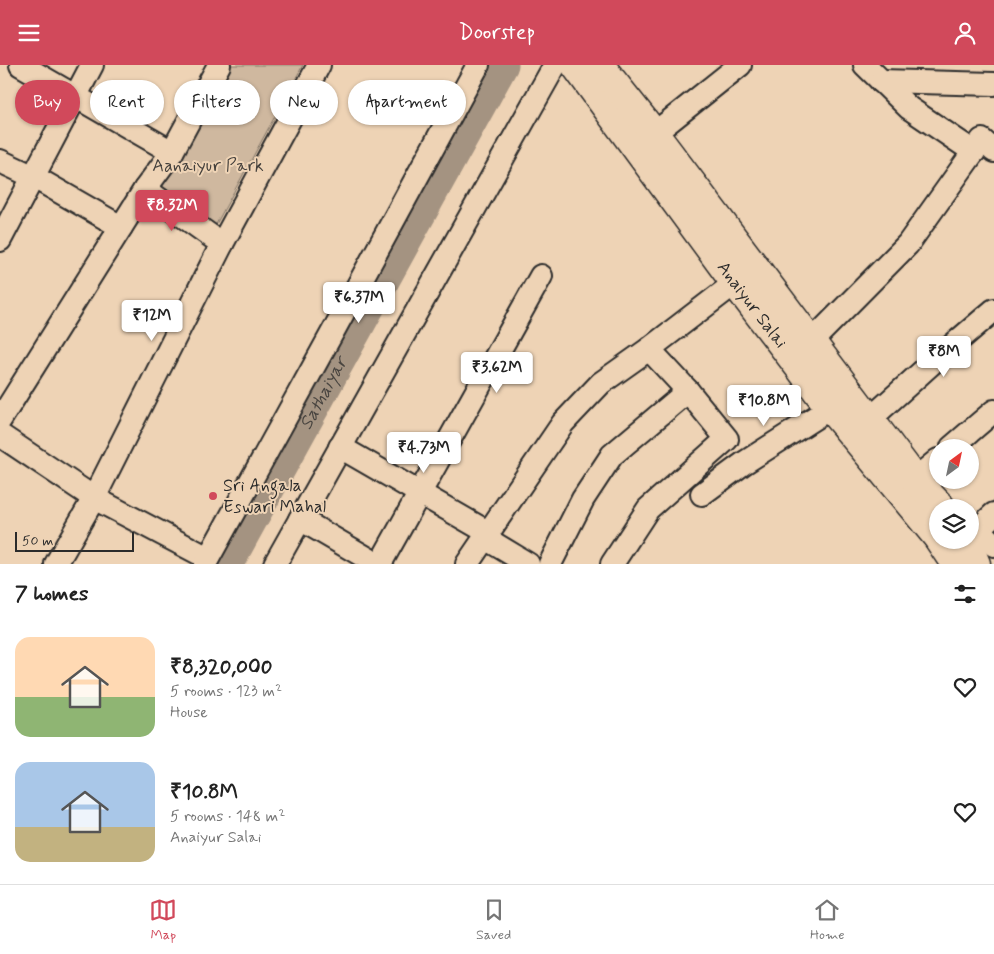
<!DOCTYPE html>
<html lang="en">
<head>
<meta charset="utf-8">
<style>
  :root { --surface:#fff; --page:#f2f2f2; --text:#222; --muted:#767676; --line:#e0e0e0; --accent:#d1495b }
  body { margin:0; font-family:Mynerve,sans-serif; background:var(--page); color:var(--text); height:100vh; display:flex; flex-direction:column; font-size:19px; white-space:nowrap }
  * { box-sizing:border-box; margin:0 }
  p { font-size:16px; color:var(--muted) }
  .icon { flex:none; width:28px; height:28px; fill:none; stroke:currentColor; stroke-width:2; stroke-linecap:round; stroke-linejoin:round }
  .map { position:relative; height:499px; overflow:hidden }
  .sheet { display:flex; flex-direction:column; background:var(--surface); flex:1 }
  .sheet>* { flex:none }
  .hud { position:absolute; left:15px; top:15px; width:500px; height:45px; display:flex; gap:10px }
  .needle { width:32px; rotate:33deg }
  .tools { position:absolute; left:929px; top:374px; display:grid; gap:10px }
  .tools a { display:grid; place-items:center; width:50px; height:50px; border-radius:50%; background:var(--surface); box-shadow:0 1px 4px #0004; font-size:25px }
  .scale { position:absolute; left:15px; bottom:12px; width:119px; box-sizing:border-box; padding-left:5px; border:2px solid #2b2b2b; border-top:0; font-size:14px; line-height:18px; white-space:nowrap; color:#2b2b2b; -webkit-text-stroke:4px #eed3b5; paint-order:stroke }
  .price { position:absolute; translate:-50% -42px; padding:0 11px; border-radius:5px; background:#fff; color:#222; font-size:16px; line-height:32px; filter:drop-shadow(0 1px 2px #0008) }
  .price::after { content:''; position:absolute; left:50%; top:30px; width:15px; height:11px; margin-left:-8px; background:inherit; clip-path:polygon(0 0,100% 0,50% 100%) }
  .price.current { background:var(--accent); color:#fff }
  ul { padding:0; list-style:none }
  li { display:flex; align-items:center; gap:15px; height:125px; padding:0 15px }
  li span { display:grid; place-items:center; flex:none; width:140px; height:100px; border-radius:15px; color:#555 }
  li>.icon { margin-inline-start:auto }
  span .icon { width:60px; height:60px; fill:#fffc; stroke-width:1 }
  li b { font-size:21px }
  h2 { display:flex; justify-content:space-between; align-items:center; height:60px; padding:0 15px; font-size:21px }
  .chip { padding:0 18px; border-radius:22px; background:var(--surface); box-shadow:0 1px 4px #0004; font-size:18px; line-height:45px }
  .chip.current { background:var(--accent); color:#fff }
  header { display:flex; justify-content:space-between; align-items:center; height:65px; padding:0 15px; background:var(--accent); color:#fff; font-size:22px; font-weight:600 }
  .tab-bar { display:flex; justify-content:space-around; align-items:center; height:70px; border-top:1px solid var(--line); background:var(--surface); font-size:14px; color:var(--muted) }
  .tab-bar a { display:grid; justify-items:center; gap:2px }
  .tab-bar .current { color:var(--accent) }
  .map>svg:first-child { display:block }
</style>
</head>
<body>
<header><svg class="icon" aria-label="menu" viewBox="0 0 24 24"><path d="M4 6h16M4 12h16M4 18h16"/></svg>Doorstep<svg class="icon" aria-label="person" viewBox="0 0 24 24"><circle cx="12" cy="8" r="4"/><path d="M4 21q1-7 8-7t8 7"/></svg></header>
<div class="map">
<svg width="994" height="499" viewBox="0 0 994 499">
  <rect width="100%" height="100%" fill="#eed3b5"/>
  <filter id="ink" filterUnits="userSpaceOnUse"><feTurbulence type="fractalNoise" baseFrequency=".02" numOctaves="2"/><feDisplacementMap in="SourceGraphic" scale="10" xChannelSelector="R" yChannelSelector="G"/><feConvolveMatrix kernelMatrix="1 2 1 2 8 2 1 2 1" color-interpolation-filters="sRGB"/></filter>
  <g filter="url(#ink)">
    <path fill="#cfb89f" stroke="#7d7265" d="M225 0H303L214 163 152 120Z"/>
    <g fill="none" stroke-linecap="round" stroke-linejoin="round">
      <path stroke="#a49381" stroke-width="29" id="s1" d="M229 499 504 0"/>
      <defs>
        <g id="minor">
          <path d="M21 0 172 87"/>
          <path d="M865 0 909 43 974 87"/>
          <path d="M881 16 994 19"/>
          <path d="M641 79 740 0"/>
          <path d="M0 96 34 112 121 162"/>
          <path d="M145 124 222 179"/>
          <path d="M0 175 92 0"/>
          <path d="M811 277 908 179 982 75 994 86"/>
          <path d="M870 354 932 298 994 245"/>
          <path d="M0 355 145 124 172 87 219 0"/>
          <path d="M0 370 94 433 56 499"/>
          <path d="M340 382 489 468"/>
          <path d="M952 382 994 346"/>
          <path d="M915 414 938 395"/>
          <path d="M702 429 744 398 830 343 843 331"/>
          <path d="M300 454 377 499"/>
          <path d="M978 464 994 449"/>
          <path d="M970 466 978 464 994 480"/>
          <path d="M485 473 528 499"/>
          <path d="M208 493 94 433 222 179 319 0"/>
          <path d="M205 499 336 261 478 0"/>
          <path d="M275 499 555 0"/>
          <path d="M380 499 541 211"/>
          <path d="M467 499 563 358 601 318 649 284 735 218"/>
          <path d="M550 499 583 434 612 390 688 326"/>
          <path d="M612 499 648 444 727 374 688 326 649 284"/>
        </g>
        <g id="major">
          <path id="s2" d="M575 0 735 218 830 343 938 473"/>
          <path d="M600 0 654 68 915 414 941 442"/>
          <path d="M939 475 955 499"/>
          <path d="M966 475 976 499"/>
        </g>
      </defs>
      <use href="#minor" stroke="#2b2b2b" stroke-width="26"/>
      <use href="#major" stroke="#2b2b2b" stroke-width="31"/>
      <use href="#minor" stroke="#eed3b5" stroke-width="22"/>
      <use href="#major" stroke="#eed3b5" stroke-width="28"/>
    </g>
  </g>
  <circle fill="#d1495b" stroke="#eed3b5" stroke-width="2" cx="213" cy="431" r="5"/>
  <g text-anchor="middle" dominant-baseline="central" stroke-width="4" stroke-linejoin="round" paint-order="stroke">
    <g font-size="18" fill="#44403c" stroke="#eed3b5">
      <text x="208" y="101">Aanaiyur Park</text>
    </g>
    <g font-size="18" fill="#2b2b2b" stroke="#eed3b5">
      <text stroke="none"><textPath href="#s2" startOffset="298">Anaiyur Salai</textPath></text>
    </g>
    <g font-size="18" fill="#2b2b2b" stroke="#eed3b5" text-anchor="start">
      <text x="223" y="421">Sri Angala<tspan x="223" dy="21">Eswari Mahal</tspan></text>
    </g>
    <g font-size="19" font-style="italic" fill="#494540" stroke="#eed3b5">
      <text stroke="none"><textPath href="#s1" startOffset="195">Sathaiyar</textPath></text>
    </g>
  </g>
</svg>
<div class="tools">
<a><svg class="needle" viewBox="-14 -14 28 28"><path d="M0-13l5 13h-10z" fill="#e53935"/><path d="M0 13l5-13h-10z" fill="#767676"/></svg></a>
<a><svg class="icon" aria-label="layers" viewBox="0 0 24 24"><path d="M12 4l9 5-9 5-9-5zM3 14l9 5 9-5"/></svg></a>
</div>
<div class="scale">50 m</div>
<b class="price current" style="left:172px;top:167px">₹8.32M</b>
<b class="price" style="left:359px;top:259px">₹6.37M</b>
<b class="price" style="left:152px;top:277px">₹12M</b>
<b class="price" style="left:944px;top:313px">₹8M</b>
<b class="price" style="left:497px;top:329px">₹3.62M</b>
<b class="price" style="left:764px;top:362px">₹10.8M</b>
<b class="price" style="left:424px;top:409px">₹4.73M</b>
<div class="hud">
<a class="chip current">Buy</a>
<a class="chip">Rent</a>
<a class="chip">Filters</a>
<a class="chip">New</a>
<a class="chip">Apartment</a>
</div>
</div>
<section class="sheet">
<h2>7 homes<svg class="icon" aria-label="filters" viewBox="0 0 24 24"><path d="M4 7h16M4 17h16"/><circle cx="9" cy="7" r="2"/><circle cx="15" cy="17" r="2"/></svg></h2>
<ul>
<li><span style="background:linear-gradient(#ffd9b3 60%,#8fb573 0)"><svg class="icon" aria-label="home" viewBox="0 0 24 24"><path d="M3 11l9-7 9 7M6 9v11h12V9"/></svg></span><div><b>₹8,320,000</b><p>5 rooms · 123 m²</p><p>House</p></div><svg class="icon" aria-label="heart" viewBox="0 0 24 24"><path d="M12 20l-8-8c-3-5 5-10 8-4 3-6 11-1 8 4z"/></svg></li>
<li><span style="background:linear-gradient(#a9c7e8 65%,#c2b280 0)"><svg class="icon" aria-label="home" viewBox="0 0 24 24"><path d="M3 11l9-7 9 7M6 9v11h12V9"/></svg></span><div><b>₹10.8M</b><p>5 rooms · 148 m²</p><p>Anaiyur Salai</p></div><svg class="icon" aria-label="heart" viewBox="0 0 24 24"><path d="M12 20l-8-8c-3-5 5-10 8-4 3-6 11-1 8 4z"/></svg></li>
</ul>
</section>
<nav class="tab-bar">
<a class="current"><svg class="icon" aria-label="map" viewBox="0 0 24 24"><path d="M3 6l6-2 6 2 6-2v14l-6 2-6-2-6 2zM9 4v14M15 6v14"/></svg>Map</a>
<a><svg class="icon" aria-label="saved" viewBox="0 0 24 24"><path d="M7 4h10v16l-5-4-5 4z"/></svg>Saved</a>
<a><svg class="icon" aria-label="home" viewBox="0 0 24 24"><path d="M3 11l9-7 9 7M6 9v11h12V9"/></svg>Home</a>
</nav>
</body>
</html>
